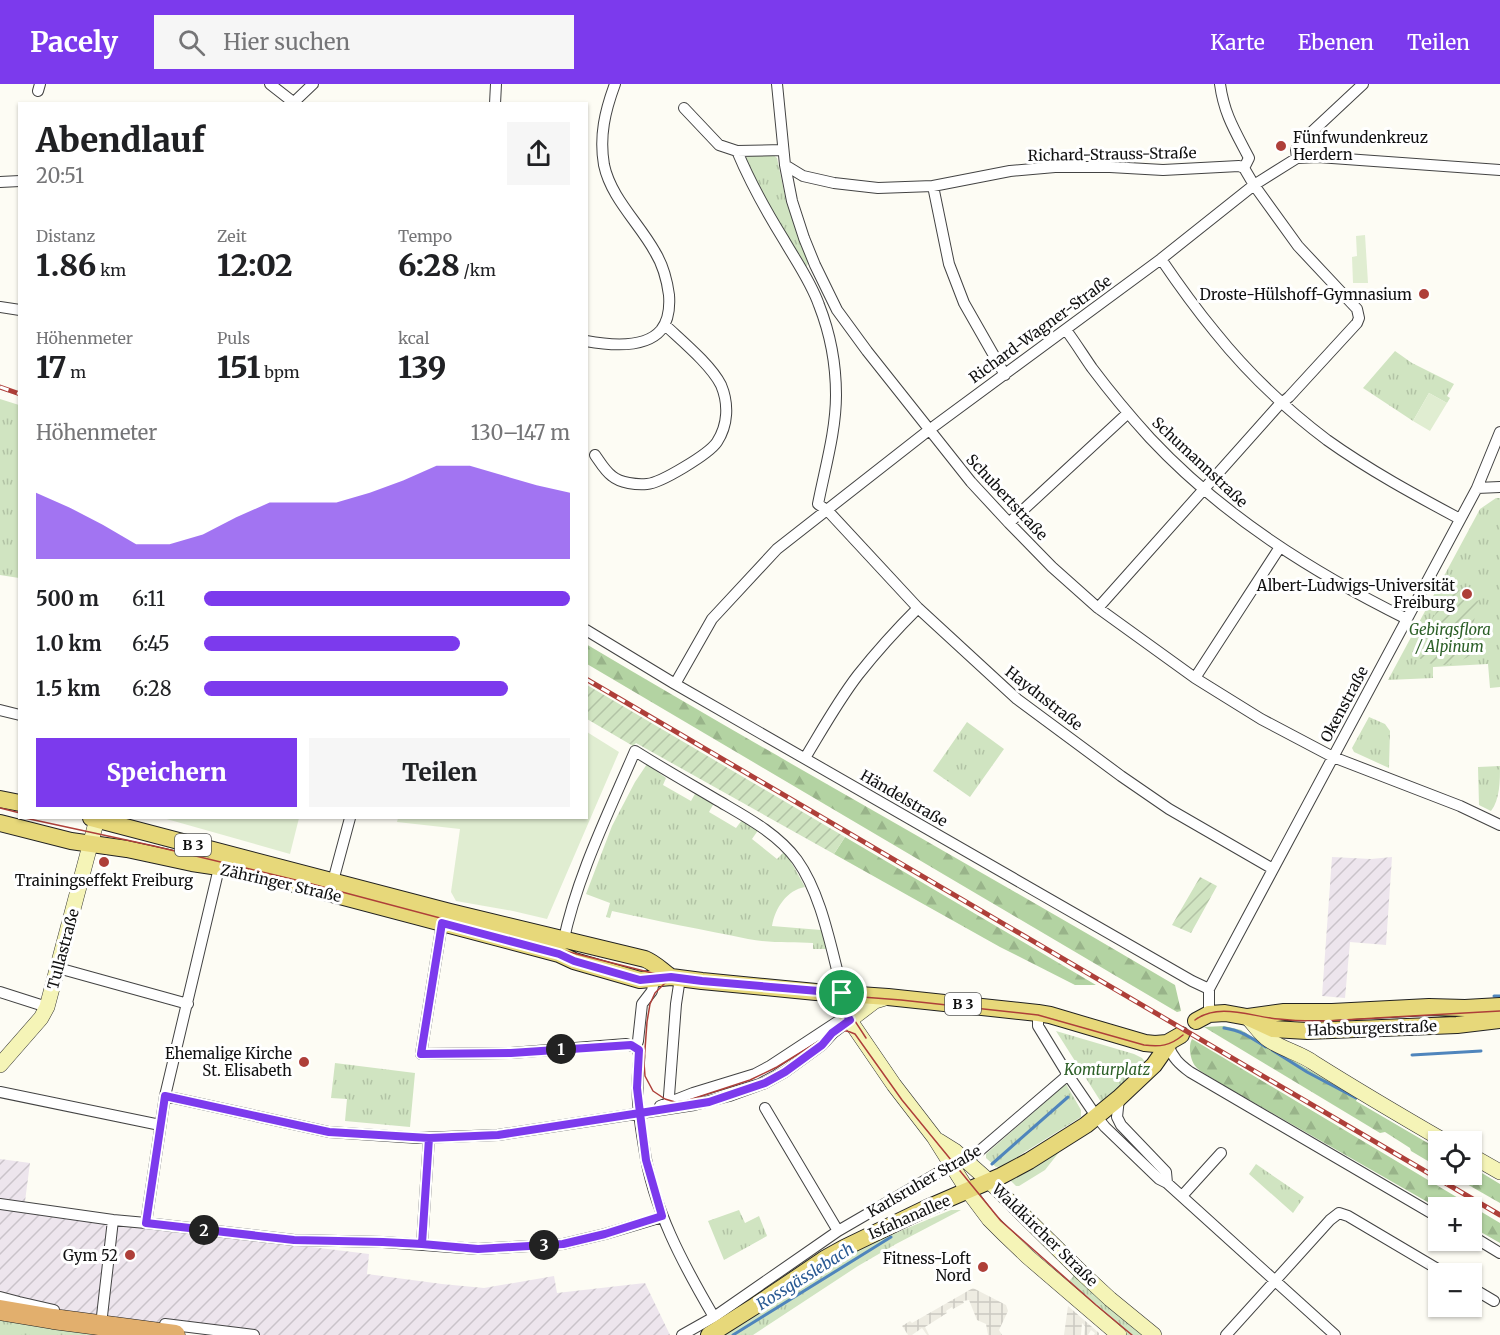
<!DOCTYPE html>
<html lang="de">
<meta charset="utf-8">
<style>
body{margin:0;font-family:Merriweather,serif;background:#f6f6f6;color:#202124;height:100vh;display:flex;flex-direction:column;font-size:22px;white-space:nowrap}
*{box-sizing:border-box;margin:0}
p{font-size:20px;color:#757577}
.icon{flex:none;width:33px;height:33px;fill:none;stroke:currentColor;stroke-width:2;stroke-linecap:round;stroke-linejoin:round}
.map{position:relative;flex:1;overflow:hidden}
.panel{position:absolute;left:18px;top:18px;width:570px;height:717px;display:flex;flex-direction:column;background:#fff;border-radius:0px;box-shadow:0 2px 4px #0004}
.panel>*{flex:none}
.tools{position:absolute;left:1428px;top:1047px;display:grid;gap:12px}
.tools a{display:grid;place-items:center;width:54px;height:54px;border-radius:0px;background:#fff;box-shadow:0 2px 4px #0004;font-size:30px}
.pin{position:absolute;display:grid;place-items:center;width:51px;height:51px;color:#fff;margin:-26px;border:3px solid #fff;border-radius:50%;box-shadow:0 2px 6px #0007}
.km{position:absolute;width:30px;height:30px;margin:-15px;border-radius:50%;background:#222;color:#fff;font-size:16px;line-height:30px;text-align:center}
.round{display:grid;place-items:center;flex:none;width:63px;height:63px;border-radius:0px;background:#f6f6f6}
.summary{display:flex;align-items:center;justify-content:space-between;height:102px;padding:0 18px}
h1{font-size:33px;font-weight:800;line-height:45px}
.stats{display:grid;grid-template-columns:repeat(3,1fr);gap:9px;height:102px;padding:6px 18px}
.stats div{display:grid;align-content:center}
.stats b{font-size:30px;font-weight:800}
.stats small{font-size:16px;font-weight:400}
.stats p{font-size:16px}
.chart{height:168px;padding:12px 18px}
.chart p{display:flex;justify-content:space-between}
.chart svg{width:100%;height:108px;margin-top:6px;fill:#7c3aed;opacity:.7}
.cta{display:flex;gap:12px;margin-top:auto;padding:12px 18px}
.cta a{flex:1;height:69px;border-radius:0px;background:#7c3aed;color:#fff;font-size:24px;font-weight:800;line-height:69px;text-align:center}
.cta a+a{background:#f6f6f6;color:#202124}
ul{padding:0 18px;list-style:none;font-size:20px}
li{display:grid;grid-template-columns:96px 72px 1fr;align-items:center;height:45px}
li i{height:15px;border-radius:8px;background:#7c3aed}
header{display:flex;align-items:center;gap:36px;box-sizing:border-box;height:84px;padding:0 30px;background:#7c3aed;color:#fff}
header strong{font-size:28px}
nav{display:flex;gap:33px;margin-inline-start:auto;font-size:21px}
.search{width:420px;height:54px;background:#f6f6f6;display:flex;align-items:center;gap:15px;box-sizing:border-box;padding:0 21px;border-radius:0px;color:#757577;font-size:22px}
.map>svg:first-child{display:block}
</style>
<header>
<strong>Pacely</strong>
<div class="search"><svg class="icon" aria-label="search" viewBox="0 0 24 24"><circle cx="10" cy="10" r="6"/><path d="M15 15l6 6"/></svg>Hier suchen</div>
<nav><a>Karte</a><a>Ebenen</a><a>Teilen</a></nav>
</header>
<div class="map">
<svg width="1500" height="1251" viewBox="0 0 1500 1251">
<defs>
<pattern id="industrial-furrows" width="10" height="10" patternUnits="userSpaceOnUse" patternTransform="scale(1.5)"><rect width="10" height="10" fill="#ede5ed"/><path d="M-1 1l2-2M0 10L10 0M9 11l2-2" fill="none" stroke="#cac3ca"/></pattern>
<pattern id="grass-tufts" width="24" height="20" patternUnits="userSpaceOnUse" patternTransform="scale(1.5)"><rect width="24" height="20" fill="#d0e4c1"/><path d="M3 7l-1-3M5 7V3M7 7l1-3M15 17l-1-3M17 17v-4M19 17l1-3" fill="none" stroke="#b2c3a5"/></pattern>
<pattern id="forest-firs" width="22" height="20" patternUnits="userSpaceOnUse" patternTransform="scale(1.5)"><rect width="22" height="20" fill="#b3d3a2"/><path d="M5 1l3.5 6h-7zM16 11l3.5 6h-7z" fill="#99b48a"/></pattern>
<pattern id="garden-furrows" width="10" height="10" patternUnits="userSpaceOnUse" patternTransform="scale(1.5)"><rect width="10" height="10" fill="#d0e4c1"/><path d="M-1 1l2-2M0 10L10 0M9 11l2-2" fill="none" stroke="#b2c3a5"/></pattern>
<pattern id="plaza-grid" width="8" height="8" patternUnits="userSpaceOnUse" patternTransform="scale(1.5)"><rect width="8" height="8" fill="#eeece2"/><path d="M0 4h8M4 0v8" fill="none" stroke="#cbc9c1"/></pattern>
</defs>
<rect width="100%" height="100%" fill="#fdfcf4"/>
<path fill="url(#industrial-furrows)" d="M1332 773 1371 775 1392 773 1386 861 1350 858 1345 914 1322 912Z
M0 1075 30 1079 24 1125 146 1143 369 1170 367 1190 442 1200 484 1204 554 1192 557 1209 645 1199 670 1251H208L103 1238 0 1219Z"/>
<path fill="url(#grass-tufts)" d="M757 69 772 70 777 74 786 117 808 179 807 182H803L743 76 748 72Z
M1395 267 1412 279 1454 300 1447 312 1450 314 1447 319 1429 309 1413 337 1363 304Z
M0 315 19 321V494L0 491Z
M1496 414H1500V603L1490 604 1488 580 1433 583V594L1388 596 1480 425Z
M1369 633 1385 640 1390 647 1389 684 1354 668 1352 664Z
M967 638 1004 665 970 713 933 687Z
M647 680 666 694 663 701 691 717 696 708 714 719 709 728 736 744 742 736 759 745 752 755 777 775 785 767 805 803C787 806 775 824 772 842L821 846 828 865H813V859C793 858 768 859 748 855 704 846 657 837 612 827L610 834 606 833 610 819 586 810 612 742 635 698Z
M1500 682C1500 696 1500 716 1491 727L1479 721 1478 683Z
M1056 947 1134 970 1142 974 1146 979 1104 1019 1101 1018Z
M335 979 415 989 410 1043 345 1037 347 1015 331 1014Z
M1066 1000 1081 1026V1033L1020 1071 1006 1082 996 1083 986 1074V1070Z
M1060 1067 1045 1086 1019 1102H1016L1008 1094Z
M1256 1080 1304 1113 1293 1129 1249 1090Z
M739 1126 745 1139 759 1132 767 1152 724 1176 708 1137Z
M951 1126H961L896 1160 858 1182 753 1251H723L830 1182 869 1160Z
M1076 1189 1146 1251H1123L1065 1202Z
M0 1233 126 1251H0Z"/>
<path fill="url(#forest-firs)" d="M586 560C781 676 980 786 1175 901L1181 927 1177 928 587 580Z
M845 753 1096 901H1075L1000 863 834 770Z
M1224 942 1241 946 1357 1014 1356 1017 1438 1065V1083L1411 1067 1410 1064 1385 1048 1380 1049 1204 943Z
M1192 955 1500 1139V1159L1472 1143V1124H1438L1225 1002C1218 997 1200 988 1196 983 1190 976 1188 962 1192 955Z
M1472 1083 1500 1100V1119L1451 1091 1472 1090Z"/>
<path fill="url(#garden-furrows)" d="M1461 506 1478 517 1474 537 1476 561 1475 568C1461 579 1441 586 1424 577 1420 575 1416 571 1412 568L1448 509Z
M587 601 845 753 834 770 636 659 633 662 587 635Z
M1200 793 1217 802 1191 849 1172 841Z"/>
<path fill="#e0edd1" d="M1365 151 1368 199H1353L1352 173 1357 172 1356 152Z
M1429 309 1447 319 1430 347 1413 337Z
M587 648 619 668 547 835 513 827 456 817 451 808 460 745 397 738 398 734H586Z
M163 734H299L290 770Z"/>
<path fill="url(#plaza-grid)" d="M973 1204 1006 1221 1008 1227 999 1246 1002 1251H988L986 1240 977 1236 969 1216 963 1217 964 1219 953 1225 952 1223 946 1227 947 1229 925 1243 929 1251H927L922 1244 912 1251H908L903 1243 902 1242 910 1237 912 1239Z
M1068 1222 1099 1249V1251H1094L1095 1249 1091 1246 1088 1251H1084L1085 1242 1082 1239 1081 1251H1064Z"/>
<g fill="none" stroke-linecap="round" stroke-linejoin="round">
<path stroke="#4f85bc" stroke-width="3" d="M1494 912H1500
M1224 944C1240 946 1252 954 1266 963
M1272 966 1307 988 1356 1014
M1412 971 1481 967
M992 1080 1068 1013
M733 1251 891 1153"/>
<defs>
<path id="street" d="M270 0 293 18
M777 0 785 81 792 117 804 154 815 181 837 226 867 267 971 398 1009 439 1052 483 1098 524 1195 594 1261 635 1333 673 1460 722 1500 741
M1220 0C1224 30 1235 47 1249 74L1244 84
M38 7 40 0
M292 20 313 0
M495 20 496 0
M684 24 719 61 737 67C750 98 766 127 784 156 796 177 811 198 819 221 830 249 836 281 836 311 836 347 825 384 818 420L828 427 918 524 1017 615 1121 692 1169 725 1273 785
M737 67 783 66
M1297 74 1296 66 1301 58 1363 0
M785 81 803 92 834 99 878 104 933 102 1010 87 1055 83H1110L1163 86 1239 82 1244 84 1254 101 1298 162 1357 225 1359 234 1357 239 1289 313 1278 322 1098 524
M0 98 20 97
M933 102 949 180 964 219 1005 291
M1161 175C1178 200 1196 225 1215 248 1247 288 1286 325 1327 356 1369 386 1415 411 1460 435
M0 223 20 226
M1066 246C1075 258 1083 271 1092 284 1110 308 1130 332 1150 354 1223 432 1312 488 1407 535
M586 257C608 261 645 265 661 246 669 236 670 224 669 211 667 196 663 181 655 168 639 139 611 114 604 81 599 52 605 27 615 0
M595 371C600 378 605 387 612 392 620 399 637 401 647 400 661 399 709 370 717 358 728 341 729 320 721 301 711 281 682 257 665 241
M1477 404 1500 403
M1009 439 1128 329
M586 546 675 600 1192 897 1209 905
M1195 594 1280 463
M675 600 712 535 777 465 929 346 1161 175 1254 101 1297 74 1318 73 1500 86
M0 626 20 631
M805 674C822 646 838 617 858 591 877 567 897 545 918 524
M333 797 350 734
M442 839 421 970 511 969 626 960 636 963
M563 859C577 792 608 730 635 667 662 684 690 700 717 716 746 733 777 749 797 776 822 811 831 865 842 905V915
M58 884 188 920
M655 891 652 907 642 920 638 957 636 963C642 970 638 981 638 989 636 1014 640 1039 644 1063 653 1125 683 1180 714 1233
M0 908 47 923
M1038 929V942L1068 991 1096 1032 1105 1043 1159 1095 1167 1099 1335 1251
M1209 930V905L1477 404 1500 348
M1168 961C1173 974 1179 980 1190 988L1438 1133
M0 1008 160 1041
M165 1012 329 1048 418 1054 498 1051 694 1021 729 1012 765 999 785 988 822 961 833 949 850 936
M1119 1014 1117 1033 1121 1041 1166 1088 1167 1099
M660 1022 693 1009 755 990 770 982 837 938
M765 1024 838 1147
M668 1025 676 920 680 894
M1182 1112 1221 1069
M0 1120 113 1136 146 1139 294 1156 383 1158 478 1165 563 1160 605 1150 662 1133
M146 1139 165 1012 219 784
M1472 1152 1500 1169
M422 1160 429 1054
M1472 1204 1494 1217
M0 1213 19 1218 54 1226
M102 1232 113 1136
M165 1240 254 1251
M682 1251 714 1233 838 1147 943 1086 977 1069 1068 991
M1226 1251 1330 1136 1339 1129 1348 1132 1446 1190"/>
<path id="secondary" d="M831 909 894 1001 934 1053 968 1107 989 1135 1004 1150 1028 1173 1119 1251
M1247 933C1255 941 1260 950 1269 956 1284 966 1300 969 1314 979 1357 1006 1401 1032 1446 1058
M850 936 875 917 888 913
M0 981 41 934 47 923 97 735
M939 1057 955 1067 990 1098 1083 1190 1110 1215 1154 1251
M1472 1072 1500 1088"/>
<path id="primary" d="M0 715 20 719
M91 734 450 828 645 875C655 879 662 887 671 893
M0 739 71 757 127 765 192 779 239 786 283 797 559 870 574 877 640 896 671 893 702 897 816 908 888 913 1038 929 1050 931 1145 959 1155 960 1167 959 1181 951
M1248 933 1284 928H1332L1429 923 1465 924 1500 922
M1196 937 1209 930 1225 929 1247 933 1273 945 1307 947 1457 941 1500 936
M709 1251 755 1222 826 1174 844 1164 927 1124 1001 1092 1029 1077 1086 1041 1119 1014 1154 981 1168 961 1167 959"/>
<path id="highway" d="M0 1226 53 1235 175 1251"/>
</defs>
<use href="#street" stroke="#434343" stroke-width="12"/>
<use href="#secondary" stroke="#323232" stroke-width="16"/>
<use href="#primary" stroke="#212121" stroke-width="18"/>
<use href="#highway" stroke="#212121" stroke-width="21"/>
<use href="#street" stroke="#fff" stroke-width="10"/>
<use href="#secondary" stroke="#f5f4b7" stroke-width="15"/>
<use href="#primary" stroke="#e7d87a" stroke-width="16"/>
<use href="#highway" stroke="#e2af6d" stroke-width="20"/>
<path stroke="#ae3f39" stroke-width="1.5" d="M0 724 20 729
M25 734 154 762 308 799 561 866 668 893 758 905 901 916 1038 931 1144 961C1160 963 1170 962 1183 951
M677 894 665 899 655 909 650 920 647 938 644 979 645 992 653 1007 665 1015 675 1018 686 1017 750 996 777 983 834 948C842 945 848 947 855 950L902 1016 1001 1137 1096 1221 1132 1251
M834 907 840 914 866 954
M1195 936C1219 918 1252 933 1279 935 1311 939 1344 936 1376 934 1417 932 1459 929 1500 927"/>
<defs>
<path id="rail" d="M0 303 20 310
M586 595 1500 1131"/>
</defs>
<use href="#rail" stroke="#ae3f39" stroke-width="5"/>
<use href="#rail" stroke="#fff" stroke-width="3" stroke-dasharray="9" stroke-linecap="butt"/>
</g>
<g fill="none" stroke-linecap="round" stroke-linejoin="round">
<defs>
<path id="route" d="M842 909 702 897 671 893 640 896 574 877 559 870 442 839 421 970 511 969 631 961 639 966 637 1004 640 1029 498 1051 429 1054 422 1160 383 1158 294 1156 146 1139 165 1012 329 1048 429 1054 422 1160 478 1165 563 1160 605 1150 662 1132 646 1076 640 1029 709 1018 765 999 785 988 822 961 832 949 850 936 841 921 842 909"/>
</defs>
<use href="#route" stroke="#fff" stroke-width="12"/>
<use href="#route" stroke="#7c3aed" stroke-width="8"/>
</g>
<g fill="#ae3f39" stroke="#fff" stroke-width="2">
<circle cx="1281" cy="62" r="6"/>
<circle cx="1424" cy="210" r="6"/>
<circle cx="1467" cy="510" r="6"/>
<circle cx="104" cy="778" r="6"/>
<circle cx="304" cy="978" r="6"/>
<circle cx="130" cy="1171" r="6"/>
<circle cx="983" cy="1183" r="6"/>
</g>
<g text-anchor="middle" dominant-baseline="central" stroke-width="6" stroke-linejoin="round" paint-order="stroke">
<g fill="#fff" stroke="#585858" stroke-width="1.5">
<rect x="175" y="750" width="36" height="22" rx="4.5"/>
<rect x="945" y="909" width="36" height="22" rx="4.5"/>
</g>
<g font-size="14" font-weight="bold" fill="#101010">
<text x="193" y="761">B 3</text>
<text x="963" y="920">B 3</text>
</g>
<g font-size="15" fill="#101010" stroke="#fff" text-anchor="end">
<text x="1293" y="53" text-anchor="start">Fünfwundenkreuz<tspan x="1293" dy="17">Herdern</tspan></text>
<text x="1412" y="210">Droste-Hülshoff-Gymnasium</text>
<text x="1455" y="501">Albert-Ludwigs-Universität<tspan x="1455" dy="17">Freiburg</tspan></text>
<text x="104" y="796" text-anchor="middle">Trainingseffekt Freiburg</text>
<text x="292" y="969">Ehemalige Kirche<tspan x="292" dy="17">St. Elisabeth</tspan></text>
<text x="118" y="1171">Gym 52</text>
<text x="971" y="1174">Fitness-Loft<tspan x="971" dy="17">Nord</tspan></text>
</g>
<g font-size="15" fill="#101010" stroke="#fff">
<text transform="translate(1112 70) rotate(-1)">Richard-Strauss-Straße</text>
<text transform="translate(1040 245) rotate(-36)">Richard-Wagner-Straße</text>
<text transform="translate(1200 378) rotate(43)">Schumannstraße</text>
<text transform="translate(1007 413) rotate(47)">Schubertstraße</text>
<text transform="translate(1044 614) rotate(38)">Haydnstraße</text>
<text transform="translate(1344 620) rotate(-62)">Okenstraße</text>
<text transform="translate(904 714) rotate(30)">Händelstraße</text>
<text transform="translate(281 799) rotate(13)">Zähringer Straße</text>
<text transform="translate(63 865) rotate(-75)">Tullastraße</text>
<text transform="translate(1372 944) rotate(-2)">Habsburgerstraße</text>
<text transform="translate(924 1097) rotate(-30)">Karlsruher Straße</text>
<text transform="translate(909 1133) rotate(-24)">Isfahanallee</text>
<text transform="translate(1045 1151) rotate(44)">Waldkircher Straße</text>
</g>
<g font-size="15" font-style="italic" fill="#2d6028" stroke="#fff">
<text x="1450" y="545">Gebirgsflora<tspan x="1450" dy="17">/ Alpinum</tspan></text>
<text x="1107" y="985">Komturplatz</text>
</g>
<g font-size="16" font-style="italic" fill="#285992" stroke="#fff">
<text transform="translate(805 1192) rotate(-32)">Rossgässlebach</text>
</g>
</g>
</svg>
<div class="tools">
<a><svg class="icon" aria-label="locate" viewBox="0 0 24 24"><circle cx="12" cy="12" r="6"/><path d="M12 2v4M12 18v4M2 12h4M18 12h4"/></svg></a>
<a>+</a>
<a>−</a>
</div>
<div class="pin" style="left:842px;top:909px;background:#1e9e55"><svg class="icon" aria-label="arrive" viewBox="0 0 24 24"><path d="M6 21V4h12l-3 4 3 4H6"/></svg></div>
<b class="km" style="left:561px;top:965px">1</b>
<b class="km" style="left:204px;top:1146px">2</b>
<b class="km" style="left:544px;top:1161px">3</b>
<section class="panel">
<div class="summary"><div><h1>Abendlauf</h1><p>20:51</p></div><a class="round"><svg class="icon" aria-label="share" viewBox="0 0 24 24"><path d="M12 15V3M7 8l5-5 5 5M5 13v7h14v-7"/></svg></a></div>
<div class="stats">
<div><p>Distanz</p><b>1.86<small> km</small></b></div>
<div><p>Zeit</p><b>12:02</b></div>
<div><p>Tempo</p><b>6:28<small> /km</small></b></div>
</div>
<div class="stats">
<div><p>Höhenmeter</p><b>17<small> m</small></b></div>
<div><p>Puls</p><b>151<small> bpm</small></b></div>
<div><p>kcal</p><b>139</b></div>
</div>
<div class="chart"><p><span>Höhenmeter</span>130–147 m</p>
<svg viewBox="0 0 160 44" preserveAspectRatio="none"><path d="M0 44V17L10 23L20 30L30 38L40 38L50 34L60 27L70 21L80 21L90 21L100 17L110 12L120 6L130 6L140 10L150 14L160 17V44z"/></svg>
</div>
<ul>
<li><b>500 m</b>6:11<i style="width:100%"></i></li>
<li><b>1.0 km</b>6:45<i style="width:70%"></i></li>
<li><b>1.5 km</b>6:28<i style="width:83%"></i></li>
</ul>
<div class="cta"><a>Speichern</a><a>Teilen</a></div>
</section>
</div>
